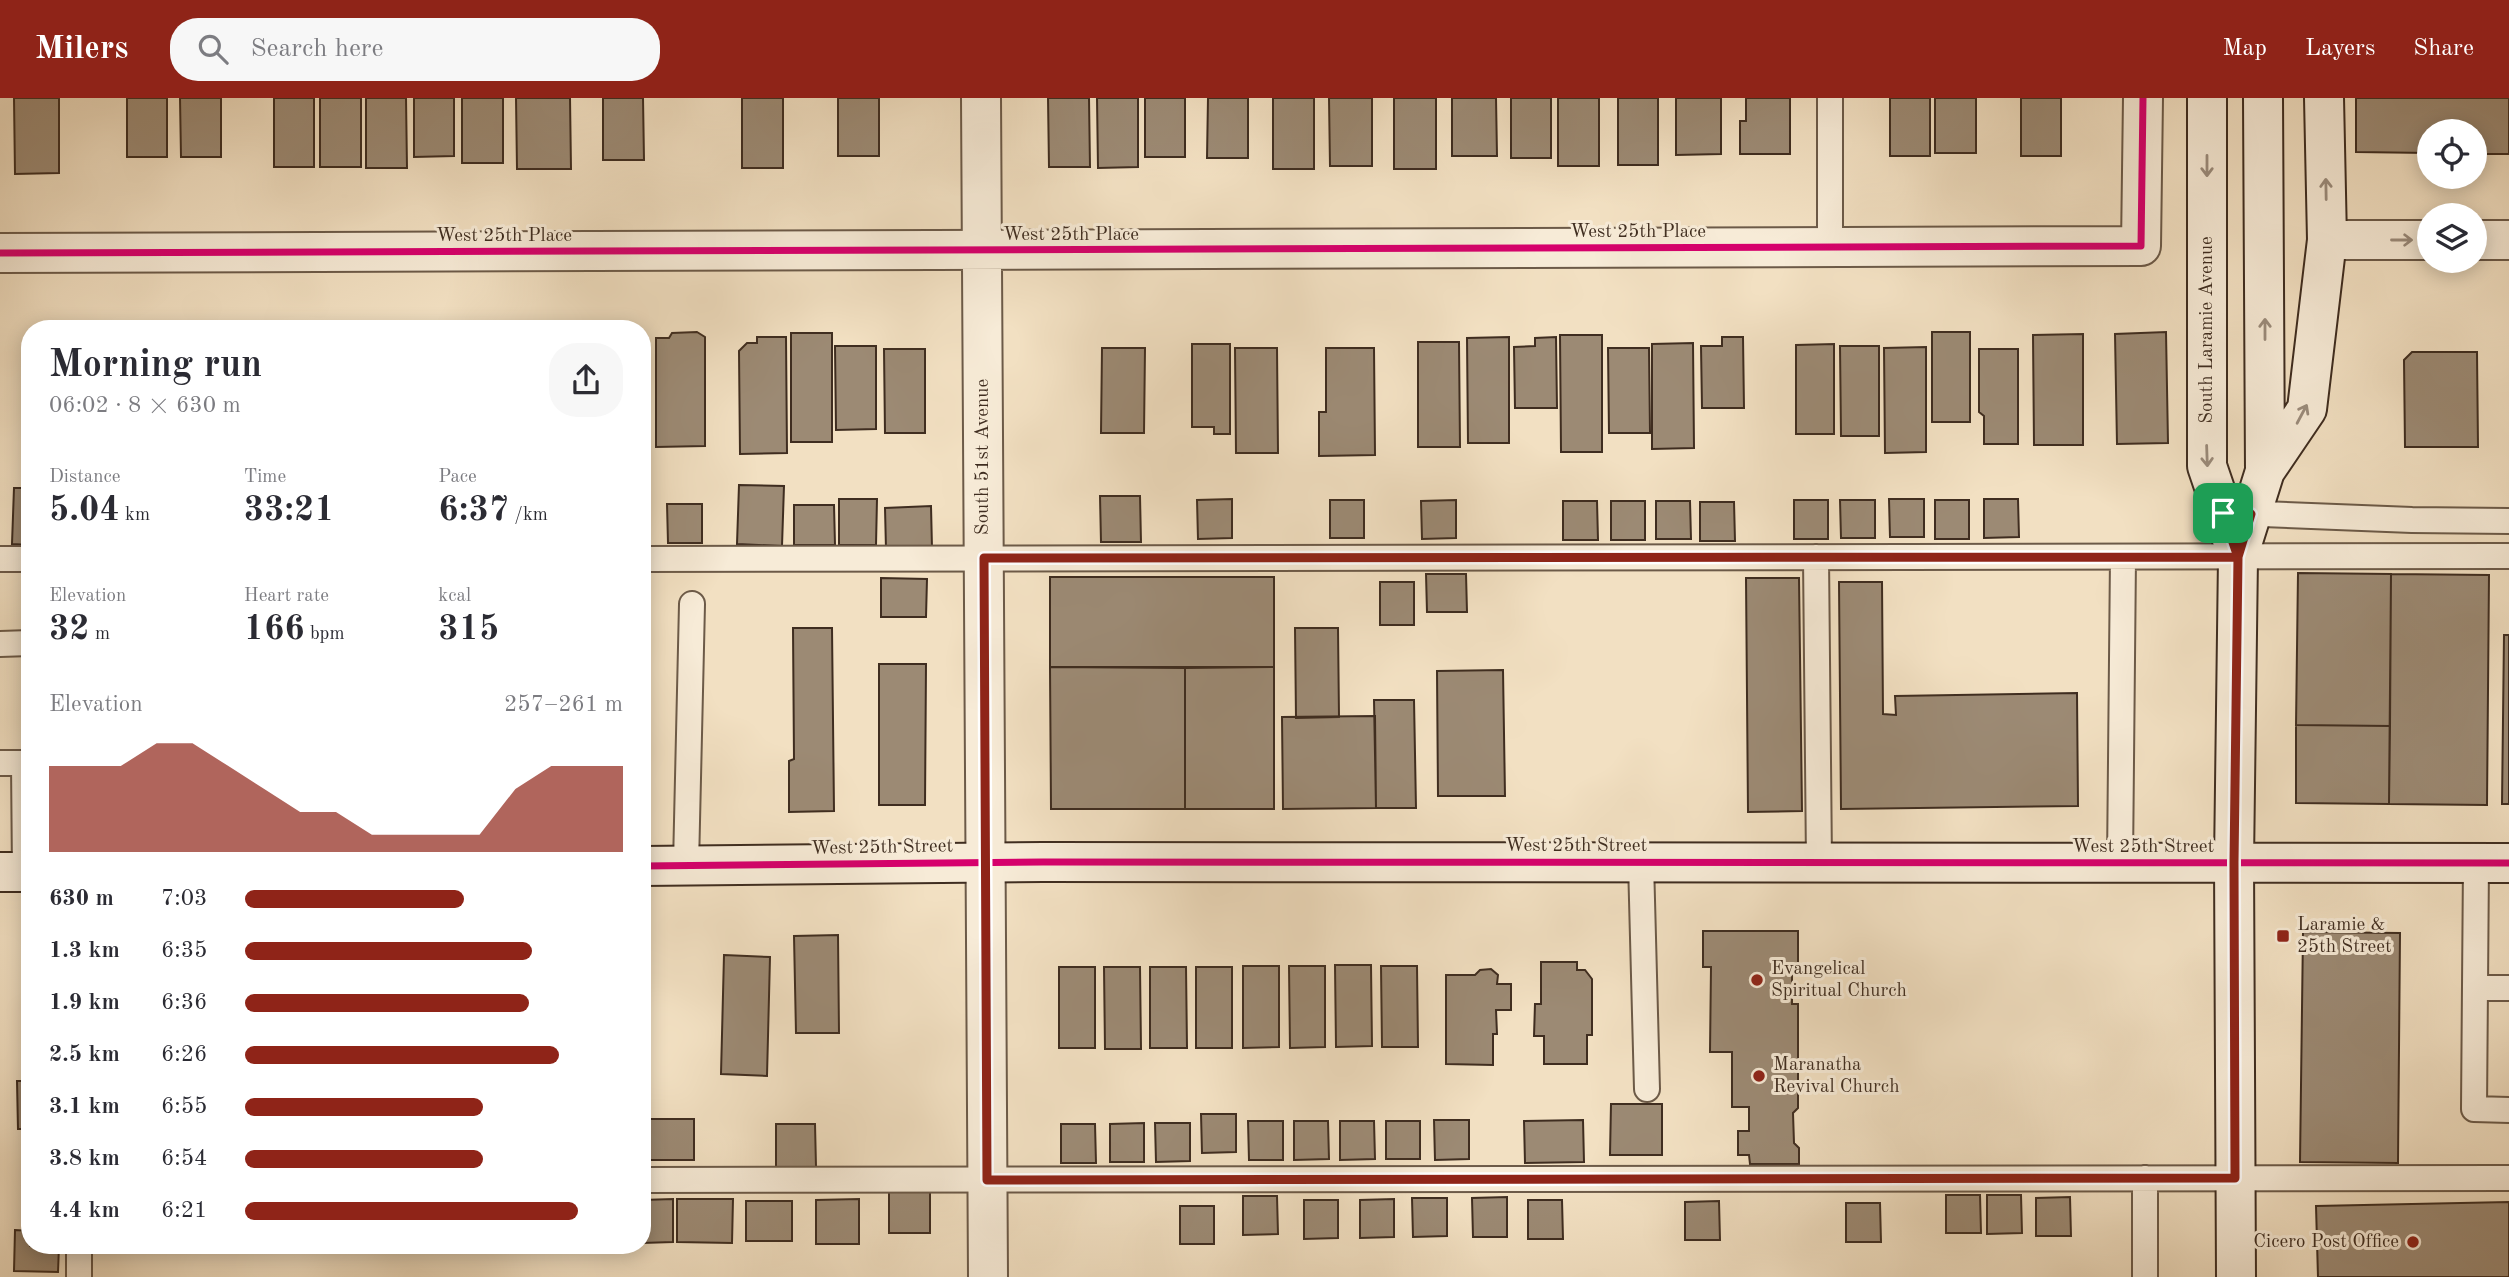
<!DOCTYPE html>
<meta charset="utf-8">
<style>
body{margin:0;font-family:"Old Standard TT",serif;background:#f7f7f7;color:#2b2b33;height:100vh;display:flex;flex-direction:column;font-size:26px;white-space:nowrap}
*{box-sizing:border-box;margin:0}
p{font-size:23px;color:#7c7c81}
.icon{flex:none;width:38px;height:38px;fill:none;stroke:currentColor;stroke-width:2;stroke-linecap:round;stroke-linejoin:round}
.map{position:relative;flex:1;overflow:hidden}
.sheet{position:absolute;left:21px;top:222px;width:630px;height:934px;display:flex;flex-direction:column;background:#fff;border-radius:28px;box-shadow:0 4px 18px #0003}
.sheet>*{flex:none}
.fabs{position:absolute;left:2417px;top:21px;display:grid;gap:14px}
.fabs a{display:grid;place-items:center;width:70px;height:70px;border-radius:50%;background:#fff;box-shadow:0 4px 18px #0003;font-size:35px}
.pin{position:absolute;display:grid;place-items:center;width:60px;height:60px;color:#fff;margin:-30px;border-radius:14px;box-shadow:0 4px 10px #0006}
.round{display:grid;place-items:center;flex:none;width:74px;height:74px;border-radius:28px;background:#f7f7f7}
.head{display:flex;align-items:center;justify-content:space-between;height:119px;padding:0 28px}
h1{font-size:38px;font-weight:600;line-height:52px}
.figures{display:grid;grid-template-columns:repeat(3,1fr);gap:10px;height:119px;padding:7px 28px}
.figures div{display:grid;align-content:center}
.figures b{font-size:35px;font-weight:600}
.figures small{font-size:19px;font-weight:400}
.figures p{font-size:19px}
.chart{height:196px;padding:14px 28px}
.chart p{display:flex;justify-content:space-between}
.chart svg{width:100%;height:126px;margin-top:7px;fill:#8f2418;opacity:.7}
ul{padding:0 28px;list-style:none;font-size:23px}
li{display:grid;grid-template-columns:112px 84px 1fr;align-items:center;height:52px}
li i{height:18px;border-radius:9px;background:#8f2418}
header{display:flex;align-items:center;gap:42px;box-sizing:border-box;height:98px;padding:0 35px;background:#8f2418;color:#fff}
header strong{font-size:33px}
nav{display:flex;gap:38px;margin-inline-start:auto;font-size:24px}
.search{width:490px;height:63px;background:#f7f7f7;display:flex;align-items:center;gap:18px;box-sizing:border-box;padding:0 24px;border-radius:28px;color:#7c7c81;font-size:26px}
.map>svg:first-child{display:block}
</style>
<header>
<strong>Milers</strong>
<div class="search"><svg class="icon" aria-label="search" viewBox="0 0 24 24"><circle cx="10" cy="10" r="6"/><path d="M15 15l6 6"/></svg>Search here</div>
<nav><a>Map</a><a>Layers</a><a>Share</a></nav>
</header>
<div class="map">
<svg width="2509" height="1179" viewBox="0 0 2509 1179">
<rect width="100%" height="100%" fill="#f2e0c2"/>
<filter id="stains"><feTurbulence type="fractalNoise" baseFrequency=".00286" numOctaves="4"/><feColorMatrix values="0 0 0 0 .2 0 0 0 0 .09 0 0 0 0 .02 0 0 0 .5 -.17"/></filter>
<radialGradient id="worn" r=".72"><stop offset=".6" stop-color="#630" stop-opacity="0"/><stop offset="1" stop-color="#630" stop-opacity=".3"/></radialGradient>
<path fill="#9c8a74" stroke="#3f2d20" stroke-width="2" d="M14 0H59V75L15 76Z
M127 0H167V59H127Z
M180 0H221V59H181Z
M274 0H314V69H274Z
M320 0H361V69H320Z
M366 0H406L407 70H366Z
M414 0H454V58L414 59Z
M462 0H503V65H462Z
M516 0H570L571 71H517Z
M603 0H643L644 62H603Z
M742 0H783V70H742Z
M838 0H879V58H838Z
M1048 0H1089L1090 69H1049Z
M1097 0H1138V69L1098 70Z
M1145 0H1185V59H1145Z
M1208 0H1248V60H1207Z
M1273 0H1314V71H1273Z
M1329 0H1372V68H1330Z
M1394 0H1436V71H1394Z
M1452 0H1496L1497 58H1452Z
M1511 0H1551V60H1511Z
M1558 0H1599V68H1558Z
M1618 0H1658V67H1618Z
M1676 0H1721V56L1676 57Z
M1746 0H1790V56H1740V23H1746Z
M1890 0H1930V58H1890Z
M1935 0H1976V55H1935Z
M2021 0H2061V58H2021Z
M2356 0H2509V56H2474V33H2429V55L2356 54Z
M697 234 705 239V348L656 349V240H669L672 235Z
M1932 234H1970V324H1932Z
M2166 234 2168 345 2117 346 2115 236Z
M791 235H832V344H791Z
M2083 236V347H2034L2033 237Z
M1560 237H1602V354H1561Z
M757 239H786L787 355 740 356 739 253 747 245H757Z
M1509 239V345H1468L1467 240Z
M1556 239 1557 310H1515L1514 249 1535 248V240Z
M1722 239H1743L1744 310H1702L1701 248H1722Z
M1418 244H1459L1460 349H1418Z
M1693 245 1694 350 1652 351V246Z
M1192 246H1230V336H1214V329H1192Z
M1834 246V336H1796V247Z
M835 248H876V331L836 332Z
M1840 248H1879V338H1841Z
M1926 249V354L1885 355 1884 250Z
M1102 250H1145L1144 335H1101Z
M1235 250H1277L1278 355H1236Z
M1326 250H1374L1375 357 1319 358V314H1326Z
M1608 250H1649L1650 335H1609Z
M884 251H925V335H885Z
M1979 251H2018V346H1984V318L1979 314Z
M2412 254H2477L2478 349H2405L2404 262Z
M739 387 784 388 782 448 737 446Z
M14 390H30V447L12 446Z
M1100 398H1140L1141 444H1101Z
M839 401H877L876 447H839Z
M1232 401V440L1198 441 1197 402Z
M1889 401H1924V439H1890Z
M1984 401H2018L2019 439 1984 440Z
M1330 402H1364V440H1330Z
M1456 402V440L1422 441 1421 403Z
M1794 402H1828V441H1794Z
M1840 402H1875V440H1841Z
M1935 402H1969V441H1935Z
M1563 403H1597L1598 442H1563Z
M1611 403H1645V442H1611Z
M1656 403H1690L1691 441H1656Z
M1700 404H1734L1735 443H1700Z
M667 406H702V445H668Z
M794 407H834L835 447H794Z
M931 408 932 450 886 451 885 410Z
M2298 475 2391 476 2390 628 2296 627Z
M1426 476H1466L1467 514H1427Z
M2391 476 2489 477 2487 707 2389 706Z
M1050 479H1274V569H1050Z
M881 480 927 481 926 519H881Z
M1746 480H1799L1802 713 1748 714Z
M1380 484H1414V527H1380Z
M1839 484H1882L1883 616 1896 617 1895 598 2077 595 2078 708 1841 711Z
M793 530H832L834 713 789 714V663L794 661Z
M1295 530H1338L1339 619 1296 620Z
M2504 537H2509V706H2502Z
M879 566H926L925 707H879Z
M1050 569 1185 570V711H1051Z
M1274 569V711H1185V570Z
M1503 572 1505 698H1438L1437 573Z
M1374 602H1414L1416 710H1376Z
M1375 618 1376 710 1283 711 1282 619Z
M2296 627 2390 628 2389 706 2296 705Z
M1703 833H1798V866H1792V906H1798V1010L1793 1015 1794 1045 1799 1050V1066H1750L1749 1057H1738V1033H1749V1009H1732V954H1710L1711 869H1703Z
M2303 834 2400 835 2398 1065 2300 1064Z
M838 837 839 935H796L794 838Z
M724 857 770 859 767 978 721 976Z
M1541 864H1577V872H1585L1592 881V937H1587V966H1544V938H1534L1535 906H1541Z
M1335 867H1371L1372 948 1336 949Z
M1243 868H1279V949L1243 950Z
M1289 868H1325V949L1290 950Z
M1381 868H1417L1418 949H1382Z
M1059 869H1095V950H1059Z
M1104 869H1140L1141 951H1105Z
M1150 869H1186L1187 950H1150Z
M1196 869H1232V950H1196Z
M1491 871 1498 877 1497 886H1511V912H1496L1497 936H1493V967L1446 966V877H1475L1480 872Z
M17 983H30V1031H18Z
M1611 1006H1662V1057H1610Z
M1201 1016H1236V1054L1202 1055Z
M642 1021H694V1062H642Z
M1434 1022H1469V1061L1435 1062Z
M1583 1022 1584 1064 1525 1065 1524 1023Z
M1248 1023H1283V1062H1249Z
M1294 1023H1328L1329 1061 1294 1062Z
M1340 1023H1374L1375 1061 1340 1062Z
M1386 1023H1420V1061H1386Z
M1144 1025V1064H1110V1026Z
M1155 1025H1190V1063L1156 1064Z
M776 1026H815L816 1069H776Z
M1061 1026H1095L1096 1065H1061Z
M22 1088H30V1128H23Z
M889 1093H930V1135H889Z
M1946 1097H1980L1981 1135H1946Z
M1987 1097H2021L2022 1135 1987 1136Z
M1243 1098H1277L1278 1136 1243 1137Z
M1507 1099V1139H1473L1472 1100Z
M2070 1099 2071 1138H2036V1100Z
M1412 1100H1447V1138L1413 1139Z
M673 1101V1144L642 1145V1102Z
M677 1101H733L732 1145 677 1144Z
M859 1101V1146H816V1102Z
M1394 1101V1139L1360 1140V1102Z
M1304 1102H1338V1140L1304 1141Z
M1528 1102H1562L1563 1141H1528Z
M746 1103H792V1143H746Z
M1719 1103 1720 1142H1685V1104Z
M2509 1104V1179H2318L2316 1108Z
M1846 1105H1880L1881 1144H1846Z
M1180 1108H1214V1146H1180Z
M15 1132 30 1133V1148H59L58 1174 14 1173Z"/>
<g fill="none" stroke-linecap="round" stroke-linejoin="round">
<defs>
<path id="lane" d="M1830 149V0
M2237 415 2412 422 2509 423
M1816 459 1819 765
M0 461H30
M642 461 2509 458
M0 546 30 545
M0 665H24L25 774
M1641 764 1647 991
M2120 765 2123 459
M2476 765 2474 1011 2509 1012
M686 767 692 506
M2475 890H2509
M642 1082 2509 1080
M79 1148V1179
M2145 1179V1080"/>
<path id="street" d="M981 0 988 1179
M2327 142H2429
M2474 142H2509
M0 155 2141 148 2143 0"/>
<path id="secondary" d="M2207 0V368L2238 459
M2265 373 2307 311 2327 142 2324 0
M642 768 1043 764 2509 765
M0 774H30
M2236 1179 2234 764 2238 459 2265 373 2263 0"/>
</defs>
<use href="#lane" stroke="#6c5a48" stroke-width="28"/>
<use href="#street" stroke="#6c5a48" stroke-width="42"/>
<use href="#secondary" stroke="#3f2d20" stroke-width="42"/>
<use href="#lane" stroke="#f7ebd7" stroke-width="24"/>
<use href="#street" stroke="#f7ebd7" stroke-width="38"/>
<use href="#secondary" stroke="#f7ebd7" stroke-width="38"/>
<defs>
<path id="cycleway" d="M0 155 2141 148 2143 0
M642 768 1043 764 2509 765"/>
</defs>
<use href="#cycleway" stroke="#f7ebd7" stroke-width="11"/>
<use href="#cycleway" stroke="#d6006c" stroke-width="7"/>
</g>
<defs><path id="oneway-shaft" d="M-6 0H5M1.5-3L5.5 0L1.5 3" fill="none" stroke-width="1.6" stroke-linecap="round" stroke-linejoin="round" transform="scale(1.75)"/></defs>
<g stroke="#9b8c7c">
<use href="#oneway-shaft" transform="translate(2207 68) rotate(90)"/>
<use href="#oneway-shaft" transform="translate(2326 91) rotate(-91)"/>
<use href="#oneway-shaft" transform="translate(2402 142)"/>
<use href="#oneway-shaft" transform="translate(2265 231) rotate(-90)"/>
<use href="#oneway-shaft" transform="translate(2302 316) rotate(-62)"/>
<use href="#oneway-shaft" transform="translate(2207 358) rotate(88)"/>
</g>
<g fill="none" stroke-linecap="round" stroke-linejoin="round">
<defs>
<path id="route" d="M2223 415 2238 459 984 460 987 1082 2235 1080 2234 764 2238 459 2251 416 2223 415"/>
</defs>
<use href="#route" stroke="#fff" stroke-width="14"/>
<use href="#route" stroke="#8f2418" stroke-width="9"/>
</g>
<g fill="#8f2418" stroke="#f7ebd7" stroke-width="2.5">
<rect x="2276" y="831" width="14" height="14" rx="3.5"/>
<circle cx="1757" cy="882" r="7"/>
<circle cx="1759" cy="978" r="7"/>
<circle cx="2413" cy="1144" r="7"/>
</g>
<g text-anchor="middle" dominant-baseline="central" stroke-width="6" stroke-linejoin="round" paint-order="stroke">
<g font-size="19" fill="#3f2d20" stroke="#f7ebd7">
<text x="1638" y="134">West 25th Place</text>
<text x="1071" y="137">West 25th Place</text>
<text x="504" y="138">West 25th Place</text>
<text transform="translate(2207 232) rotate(-90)">South Laramie Avenue</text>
<text transform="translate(983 359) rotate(-90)">South 51st Avenue</text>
<text x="1576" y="748">West 25th Street</text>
<text x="2143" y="749">West 25th Street</text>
<text transform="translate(882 750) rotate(-1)">West 25th Street</text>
</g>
<g font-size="19" fill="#3f2d20" stroke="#f7ebd7" text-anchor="start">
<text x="2297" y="827">Laramie &amp;<tspan x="2297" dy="22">25th Street</tspan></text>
<text x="1771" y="871">Evangelical<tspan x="1771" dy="22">Spiritual Church</tspan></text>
<text x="1773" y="967">Maranatha<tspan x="1773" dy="22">Revival Church</tspan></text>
<text x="2399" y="1144" text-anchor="end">Cicero Post Office</text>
</g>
</g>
<rect width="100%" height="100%" filter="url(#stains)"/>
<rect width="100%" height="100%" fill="url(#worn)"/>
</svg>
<div class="fabs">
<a><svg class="icon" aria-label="locate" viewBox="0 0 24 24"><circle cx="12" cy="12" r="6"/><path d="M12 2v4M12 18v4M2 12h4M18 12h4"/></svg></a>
<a><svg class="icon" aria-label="layers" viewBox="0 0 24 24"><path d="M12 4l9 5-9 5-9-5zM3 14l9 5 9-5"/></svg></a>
</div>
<div class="pin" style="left:2223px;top:415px;background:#1e9e55"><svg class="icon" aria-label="arrive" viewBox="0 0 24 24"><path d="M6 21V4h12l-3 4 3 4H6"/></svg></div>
<section class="sheet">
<div class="head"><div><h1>Morning run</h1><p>06:02 · 8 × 630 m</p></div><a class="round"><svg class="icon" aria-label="share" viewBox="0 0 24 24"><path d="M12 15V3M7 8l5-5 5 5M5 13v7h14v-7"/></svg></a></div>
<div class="figures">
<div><p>Distance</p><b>5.04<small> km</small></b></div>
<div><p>Time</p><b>33:21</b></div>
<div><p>Pace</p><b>6:37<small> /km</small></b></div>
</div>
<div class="figures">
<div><p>Elevation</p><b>32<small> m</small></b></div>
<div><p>Heart rate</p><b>166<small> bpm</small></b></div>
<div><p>kcal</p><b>315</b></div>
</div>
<div class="chart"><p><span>Elevation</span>257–261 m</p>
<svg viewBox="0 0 160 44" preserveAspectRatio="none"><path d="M0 44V14L10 14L20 14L30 6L40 6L50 14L60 22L70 30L80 30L90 38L100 38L110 38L120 38L130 22L140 14L150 14L160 14V44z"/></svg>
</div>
<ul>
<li><b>630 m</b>7:03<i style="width:58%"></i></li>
<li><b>1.3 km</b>6:35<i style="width:76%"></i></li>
<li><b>1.9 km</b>6:36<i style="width:75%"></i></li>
<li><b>2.5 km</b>6:26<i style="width:83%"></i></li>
<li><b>3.1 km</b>6:55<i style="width:63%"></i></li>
<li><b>3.8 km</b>6:54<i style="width:63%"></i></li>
<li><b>4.4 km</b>6:21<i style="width:88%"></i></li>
</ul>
</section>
</div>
